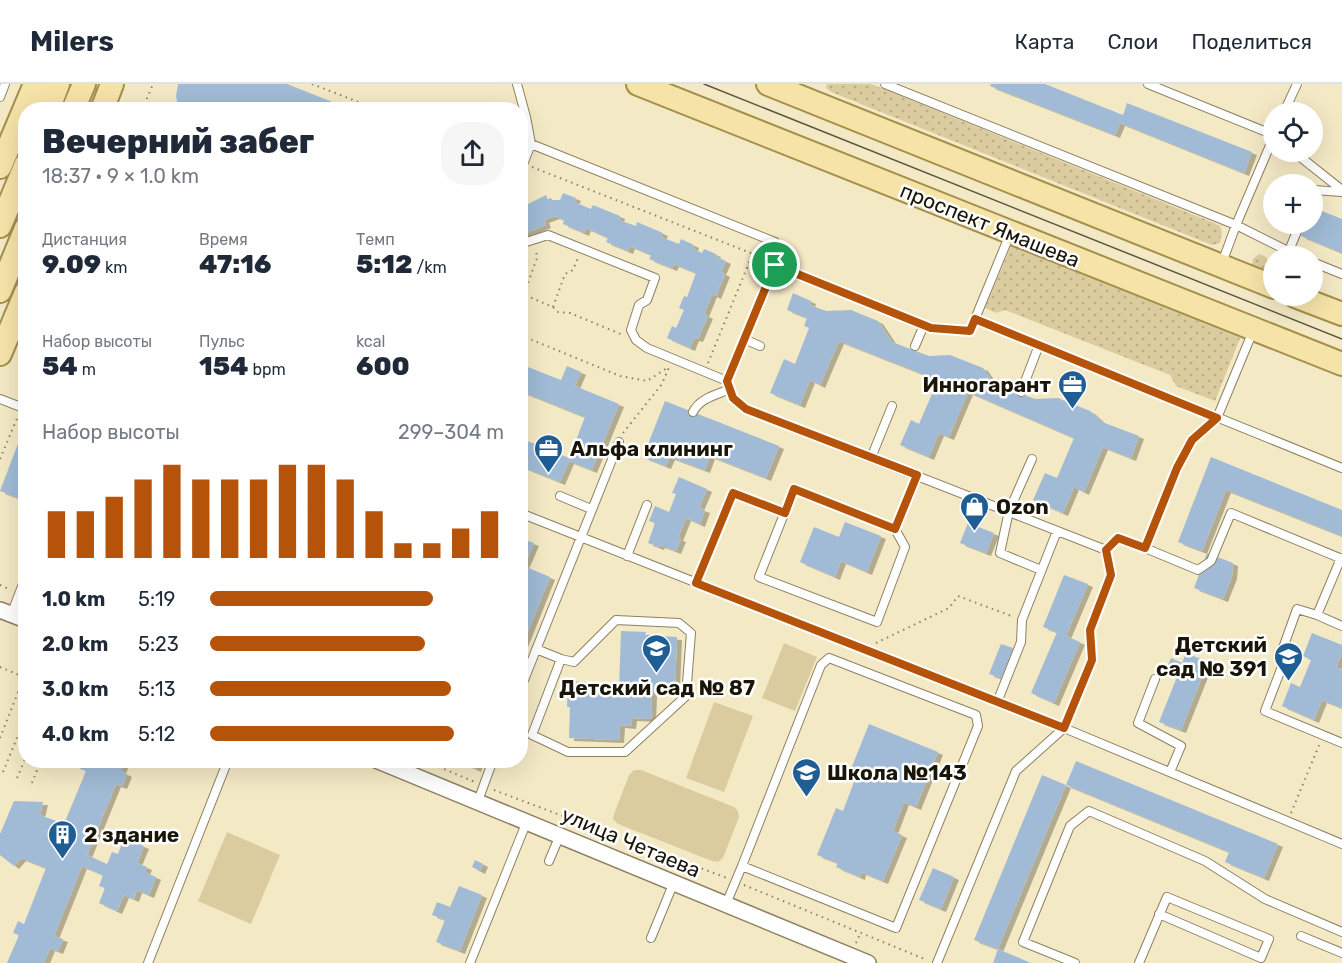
<!DOCTYPE html>
<html lang="ru">
<meta charset="utf-8">
<style>
body{margin:0;font-family:Rubik,sans-serif;background:#f6f6f7;color:#1f2937;height:100vh;display:flex;flex-direction:column;font-size:22px;white-space:nowrap}
*{box-sizing:border-box;margin:0}
p{font-size:20px;color:#747a83}
.icon{flex:none;width:33px;height:33px;fill:none;stroke:currentColor;stroke-width:2;stroke-linecap:round;stroke-linejoin:round}
.map{position:relative;flex:1;overflow:hidden}
.drawer{position:absolute;left:18px;top:18px;width:510px;height:666px;display:flex;flex-direction:column;background:#fff;border-radius:24px;box-shadow:0 6px 24px #0002}
.drawer>*{flex:none}
.tools{position:absolute;left:1263px;top:18px;display:grid;gap:12px}
.tools a{display:grid;place-items:center;width:60px;height:60px;border-radius:50%;background:#fff;box-shadow:0 6px 24px #0002;font-size:30px}
.pin{position:absolute;display:grid;place-items:center;width:51px;height:51px;color:#fff;margin:-26px;border:3px solid #fff;border-radius:50%;box-shadow:0 2px 6px #0007}
.round{display:grid;place-items:center;flex:none;width:63px;height:63px;border-radius:24px;background:#f6f6f7}
.head{display:flex;align-items:center;justify-content:space-between;height:102px;padding:0 24px}
h1{font-size:33px;font-weight:800;line-height:45px}
.metrics{display:grid;grid-template-columns:repeat(3,1fr);gap:9px;height:102px;padding:6px 24px}
.metrics div{display:grid;align-content:center}
.metrics b{font-size:26px;font-weight:800}
.metrics small{font-size:16px;font-weight:400}
.metrics p{font-size:16px}
.chart{height:168px;padding:12px 24px}
.chart p{display:flex;justify-content:space-between}
.chart svg{width:100%;height:108px;margin-top:6px;stroke:#b45309;stroke-width:6}
ul{padding:0 24px;list-style:none;font-size:20px}
li{display:grid;grid-template-columns:96px 72px 1fr;align-items:center;height:45px}
li i{height:15px;border-radius:8px;background:#b45309}
header{display:flex;align-items:center;gap:36px;box-sizing:border-box;height:84px;padding:0 30px;background:#fff;border-bottom:2px solid #e0e1e3}
header strong{font-size:28px}
nav{display:flex;gap:33px;margin-inline-start:auto;font-size:21px}
.map>svg:first-child{display:block}
</style>
<header>
<strong>Milers</strong>
<nav><a>Карта</a><a>Слои</a><a>Поделиться</a></nav>
</header>
<div class="map">
<svg width="1342" height="879" viewBox="0 0 1342 879">
<defs>
<pattern id="green-dots" width="8" height="8" patternUnits="userSpaceOnUse" patternTransform="scale(1.5)"><rect width="8" height="8" fill="#dacc9f"/><path d="M2 2h.1M6 6h.1" fill="none" stroke="#baae87" stroke-width="1.8" stroke-linecap="round"/></pattern>
<filter id="shadow"><feDropShadow dx="5" dy="3" stdDeviation="0" flood-color="#0004"/></filter>
</defs>
<rect width="100%" height="100%" fill="#f4e9c5"/>
<path fill="url(#green-dots)" d="M827 0H871L1214 139 1220 142 1222 148 1220 159 1212 161 831 8 826 4Z
M1011 162 1240 254 1215 317 1176 302 1170 291 1005 226 996 229 985 224Z
M1259 170 1266 173 1271 185 1273 186V191L1252 181 1253 175Z"/>
<path fill="#dacc9f" d="M784 559 817 573 795 627 762 614Z
M714 618 753 632 724 708 686 694Z
M634 686H641L734 723 738 727 739 733 723 774 718 778 712 777 618 740 613 735 614 730 629 691Z
M227 748 280 771 251 840 198 817Z"/>
<path fill="#a1bbd6" filter="url(#shadow)" d="M178 0H287L350 25 170 26 178 23 176 12Z
M991 0H1045L1123 31 1127 19 1252 68 1244 89 1120 39 1115 51 990 2Z
M563 109 576 114 574 118 591 125 593 121 620 132 619 136 636 142 637 138 663 149 661 153 679 160 681 155 694 161 693 165 702 169 704 165 716 170 715 172 726 177 721 188 725 190 716 212 712 210 704 230 708 232 698 255 694 254 690 264 667 254 672 242 676 244 684 226 679 224 684 212 687 213 696 189 674 180 672 184 649 175 651 171 630 162 628 167 606 158 608 154 586 144 584 149 563 140 564 136 555 132 544 136 546 141 524 150 520 146V124L546 111 548 116H560Z
M1312 123 1342 135V169L1301 152 1306 140H1312Z
M793 209 811 217 810 221 826 227 851 226 878 237 892 258 929 272 950 271 983 284 994 300 1035 315 1058 314 1090 327 1102 338 1139 352 1131 374 1103 363 1084 408 1074 403 1063 429 1033 416 1045 389 1057 394 1074 354 968 308 949 353 939 349 929 373 900 361 911 336 919 340 938 296 839 257 820 301 810 296 800 321 770 309 784 275 795 280 809 244 804 242 807 234 787 226Z
M567 282 581 288 575 302 619 320 592 386 569 377 560 398 520 382V366L525 356 569 374 585 333 520 307V300L528 283 561 296Z
M665 317 779 362 766 394 710 372 705 386 670 373 666 382 643 373Z
M25 341H26V417L0 407Z
M1211 373 1342 426V452L1226 406 1202 467 1178 458Z
M679 393 707 405 699 424 705 426 700 440 686 434 678 454 681 455 676 467 660 461 659 463 648 459 655 439 649 437 655 422 669 428 676 410 672 409Z
M845 438 881 452 867 488 841 477 835 493 800 478 814 443 839 453Z
M968 439 994 449 986 469 960 459Z
M520 454 534 459 524 482 520 481Z
M1207 469 1233 479 1232 492 1223 515 1194 504Z
M524 482 550 493 521 565 520 492Z
M1064 491 1088 500 1066 552 1080 558 1054 619 1031 609 1057 548 1043 543Z
M621 547 646 548 645 551 677 553 675 603 656 602V609H652L651 635 632 634 631 642 620 641 619 656 569 654 570 623H567L568 597 588 598V604L619 605Z
M1312 549 1342 561V569L1336 583 1342 586V624L1322 616 1314 636 1282 622 1291 599 1300 603 1311 576 1303 572Z
M1001 560 1013 564 1001 594 989 590Z
M1186 569 1208 578 1181 646 1159 638 1177 593 1165 588 1171 574 1182 579Z
M869 640 938 668 916 723 904 718 893 747 902 751 883 797 861 788 860 793 836 783 838 779 817 771 836 724 843 727 854 698 847 695Z
M83 676H125L121 687 127 690 122 702 116 700 87 771 107 780 112 768 118 770 124 754 144 762 137 779 147 783 145 788 156 793 149 811 137 806 134 815 124 811 117 827 99 819 105 804 99 802 103 791 82 782 54 852 63 855 58 867 50 864 44 879H7L19 851 13 849 18 837 24 840 46 784 21 774 14 782 0 771V750L14 717 43 718 40 731 64 740 86 687 80 685Z
M456 676H479L476 685Z
M1076 677 1278 760 1264 794 1225 778 1229 768 1066 701Z
M1042 691 1066 701 998 865 1031 879H993L998 865 974 856Z
M475 776 483 780 480 787 472 783Z
M933 784 954 793 941 825 919 816Z
M459 802 482 811 460 867 436 858 445 836 432 831 437 818 450 823Z"/>
<g fill="none" stroke-linecap="round" stroke-linejoin="round">
<defs>
<path id="service" d="M517 0 526 33 531 60 520 88
M885 0 1236 141 1298 172
M1148 0 1274 51
M0 13 5 0
M1284 28 1297 0
M531 60 775 158 780 171 727 297 733 314 746 325 1106 466 1118 454 1145 464 1177 384 1192 356 1217 334 1253 247
M1294 68 1342 106
M1312 108 1314 106 1342 108
M1010 150 975 235 1342 384
M520 160 548 151 655 194 647 216 639 221 631 246 636 256 647 264 727 297
M1288 169 1300 140
M1312 178 1342 190
M1222 179 1236 141 1274 52
M775 181 931 244 970 247 975 235
M744 255 760 262
M915 262 924 241
M1021 308 1039 261
M0 315 26 325
M693 328C700 314 716 311 730 305
M871 374 892 322
M1032 375 1009 427 1000 469 1041 486
M560 412 591 425
M520 429 1064 644 1092 576 1090 546 1111 491 1106 466
M895 445 905 463 877 538 759 493 794 405 895 445 917 391
M1145 464 1198 486 1211 477 1231 429 1342 475
M627 472 647 421
M1341 474 1317 531 1297 525 1283 564 1286 572 1265 627 1342 659
M696 499 733 409 785 429
M11 531 26 492
M1317 531 1342 542
M536 565 561 575 532 651 568 668H625L686 612 691 549 679 539 616 536 574 578 561 575
M1155 595 1138 639 1181 662 1170 688
M520 606 619 358
M998 616 1021 558 1022 536 1057 447
M478 717 493 676
M549 777 560 751
M726 820 742 782 896 844 978 642 976 631 829 574 821 581 742 782
M1301 852 1342 869
M651 854 674 798
M148 879 228 676
M470 879 527 737
M937 879 1016 687 1064 644 1342 760
M1075 879 1023 858 1070 742 1089 727 1205 777 1265 815 1342 848
M1139 879 1167 813 1269 855 1261 874 1159 830"/>
<path id="minor" d="M0 526 26 536
M376 676 868 879"/>
<path id="primary" d="M638 0 1342 280
M768 0 1274 203
M48 26 58 0
M73 26 84 0
M102 26 112 0
M0 83 35 0
M0 142 26 80
M0 207 26 144
M1295 212 1342 230
M0 270 26 208"/>
</defs>
<use href="#service" stroke="#8c8161" stroke-width="10"/>
<use href="#minor" stroke="#8c8161" stroke-width="18"/>
<use href="#primary" stroke="#a48f4a" stroke-width="26"/>
<path stroke="#898169" stroke-width="2" stroke-dasharray="1.5 4.5" stroke-linecap="butt" d="M312 0 379 26
M142 26 153 0
M532 83 766 175
M520 209 553 223 558 228 570 229 623 251
M524 210 537 174 536 166
M553 223 565 190 573 186 578 174
M520 251 620 292 647 297 667 284
M708 279 753 169
M623 349 662 300 669 283
M0 375 18 332
M0 501 9 505
M876 559 949 524 958 512 1014 533
M0 583 26 594
M0 654 24 593
M422 676 475 698
M3 688 26 632
M17 694 26 673
M32 699 41 676
M494 706 727 794
M1291 729 1320 659
M744 801 927 876
M856 859 861 848"/>
<use href="#service" stroke="#fff" stroke-width="8"/>
<use href="#minor" stroke="#fff" stroke-width="15"/>
<use href="#primary" stroke="#f5e3a8" stroke-width="22"/>
<path stroke="#5b5541" stroke-width="1.5" d="M704 0 1342 255"/>
</g>
<g fill="none" stroke-linecap="round" stroke-linejoin="round">
<defs>
<path id="route" d="M775 181 931 244 970 247 975 235 1217 334 1192 356 1177 384 1145 464 1118 454 1106 466 1111 491 1090 546 1092 576 1064 644 696 499 733 409 785 429 794 405 895 445 917 391 746 325 733 314 727 297Z"/>
</defs>
<use href="#route" stroke="#fff" stroke-width="12"/>
<use href="#route" stroke="#b45309" stroke-width="8"/>
</g>
<defs>
<symbol id="office-pin" viewBox="-11 -11 22 30"><path d="M0 17L-7.5 6A9.5 9.5 0 1 1 7.5 6Z" fill="#1f5e94" stroke="#fff"/><path d="M-6-3h4V-5.5h4V-3h4V5H-6ZM-1-4.5V-3h2v-1.5ZM-6 0V1H6V0Z" fill="#fff"/></symbol>
<symbol id="shop-pin" viewBox="-11 -11 22 30"><path d="M0 17L-7.5 6A9.5 9.5 0 1 1 7.5 6Z" fill="#1f5e94" stroke="#fff"/><path d="M-5-2.5h2.3a2.7 3.5 0 0 1 5.4 0H5L5.5 6h-11ZM-1.5-2.5h3a1.5 2.3 0 0 0-3 0Z" fill="#fff"/></symbol>
<symbol id="school-pin" viewBox="-11 -11 22 30"><path d="M0 17L-7.5 6A9.5 9.5 0 1 1 7.5 6Z" fill="#1f5e94" stroke="#fff"/><path d="M0-5L7-2L0 1L-7-2ZM-4 1L0 2.5L4 1V4Q0 6-4 4Z" fill="#fff"/></symbol>
<symbol id="building-pin" viewBox="-11 -11 22 30"><path d="M0 17L-7.5 6A9.5 9.5 0 1 1 7.5 6Z" fill="#1f5e94" stroke="#fff"/><path d="M-4-6H4V6H1V3H-1V6H-4ZM-2.5-4.3h1.7v1.8h-1.7ZM.8-4.3h1.7v1.8H.8ZM-2.5-1h1.7V.8h-1.7ZM.8-1h1.7V.8H.8Z" fill="#fff"/></symbol>
</defs>
<g fill-rule="evenodd">
<use href="#office-pin" x="1056" y="284" width="33" height="45"/>
<use href="#office-pin" x="532" y="348" width="33" height="45"/>
<use href="#shop-pin" x="958" y="406" width="33" height="45"/>
<use href="#school-pin" x="640" y="548" width="33" height="45"/>
<use href="#school-pin" x="1272" y="556" width="33" height="45"/>
<use href="#school-pin" x="790" y="672" width="33" height="45"/>
<use href="#building-pin" x="46" y="734" width="33" height="45"/>
</g>
<g text-anchor="middle" dominant-baseline="central" stroke-width="5" stroke-linejoin="round" paint-order="stroke">
<g font-size="21" fill="#191508" stroke="#fff">
<text transform="translate(990 141) rotate(22)">проспект Ямашева</text>
<text transform="translate(631 758) rotate(23)">улица Четаева</text>
</g>
<g font-size="21" font-weight="bold" fill="#191508" stroke="#fff" text-anchor="start">
<text x="1051" y="300" text-anchor="end">Инногарант</text>
<text x="570" y="364">Альфа клининг</text>
<text x="996" y="422">Ozon</text>
<text x="1267" y="560" text-anchor="end">Детский<tspan x="1267" dy="24">сад № 391</tspan></text>
<text x="657" y="603" text-anchor="middle">Детский сад № 87</text>
<text x="827" y="688">Школа №143</text>
<text x="84" y="750">2 здание</text>
</g>
</g>
</svg>
<div class="tools">
<a><svg class="icon" aria-label="locate" viewBox="0 0 24 24"><circle cx="12" cy="12" r="6"/><path d="M12 2v4M12 18v4M2 12h4M18 12h4"/></svg></a>
<a>+</a>
<a>−</a>
</div>
<div class="pin" style="left:775px;top:181px;background:#1e9e55"><svg class="icon" aria-label="arrive" viewBox="0 0 24 24"><path d="M6 21V4h12l-3 4 3 4H6"/></svg></div>
<section class="drawer">
<div class="head"><div><h1>Вечерний забег</h1><p>18:37 · 9 × 1.0 km</p></div><a class="round"><svg class="icon" aria-label="share" viewBox="0 0 24 24"><path d="M12 15V3M7 8l5-5 5 5M5 13v7h14v-7"/></svg></a></div>
<div class="metrics">
<div><p>Дистанция</p><b>9.09<small> km</small></b></div>
<div><p>Время</p><b>47:16</b></div>
<div><p>Темп</p><b>5:12<small> /km</small></b></div>
</div>
<div class="metrics">
<div><p>Набор высоты</p><b>54<small> m</small></b></div>
<div><p>Пульс</p><b>154<small> bpm</small></b></div>
<div><p>kcal</p><b>600</b></div>
</div>
<div class="chart"><p><span>Набор высоты</span>299–304 m</p>
<svg viewBox="0 0 160 44" preserveAspectRatio="none"><path d="M5 44V25M15 44V25M25 44V19M35 44V12M45 44V6M55 44V12M65 44V12M75 44V12M85 44V6M95 44V6M105 44V12M115 44V25M125 44V38M135 44V38M145 44V32M155 44V25"/></svg>
</div>
<ul>
<li><b>1.0 km</b>5:19<i style="width:76%"></i></li>
<li><b>2.0 km</b>5:23<i style="width:73%"></i></li>
<li><b>3.0 km</b>5:13<i style="width:82%"></i></li>
<li><b>4.0 km</b>5:12<i style="width:83%"></i></li>
</ul>
</section>
</div>
